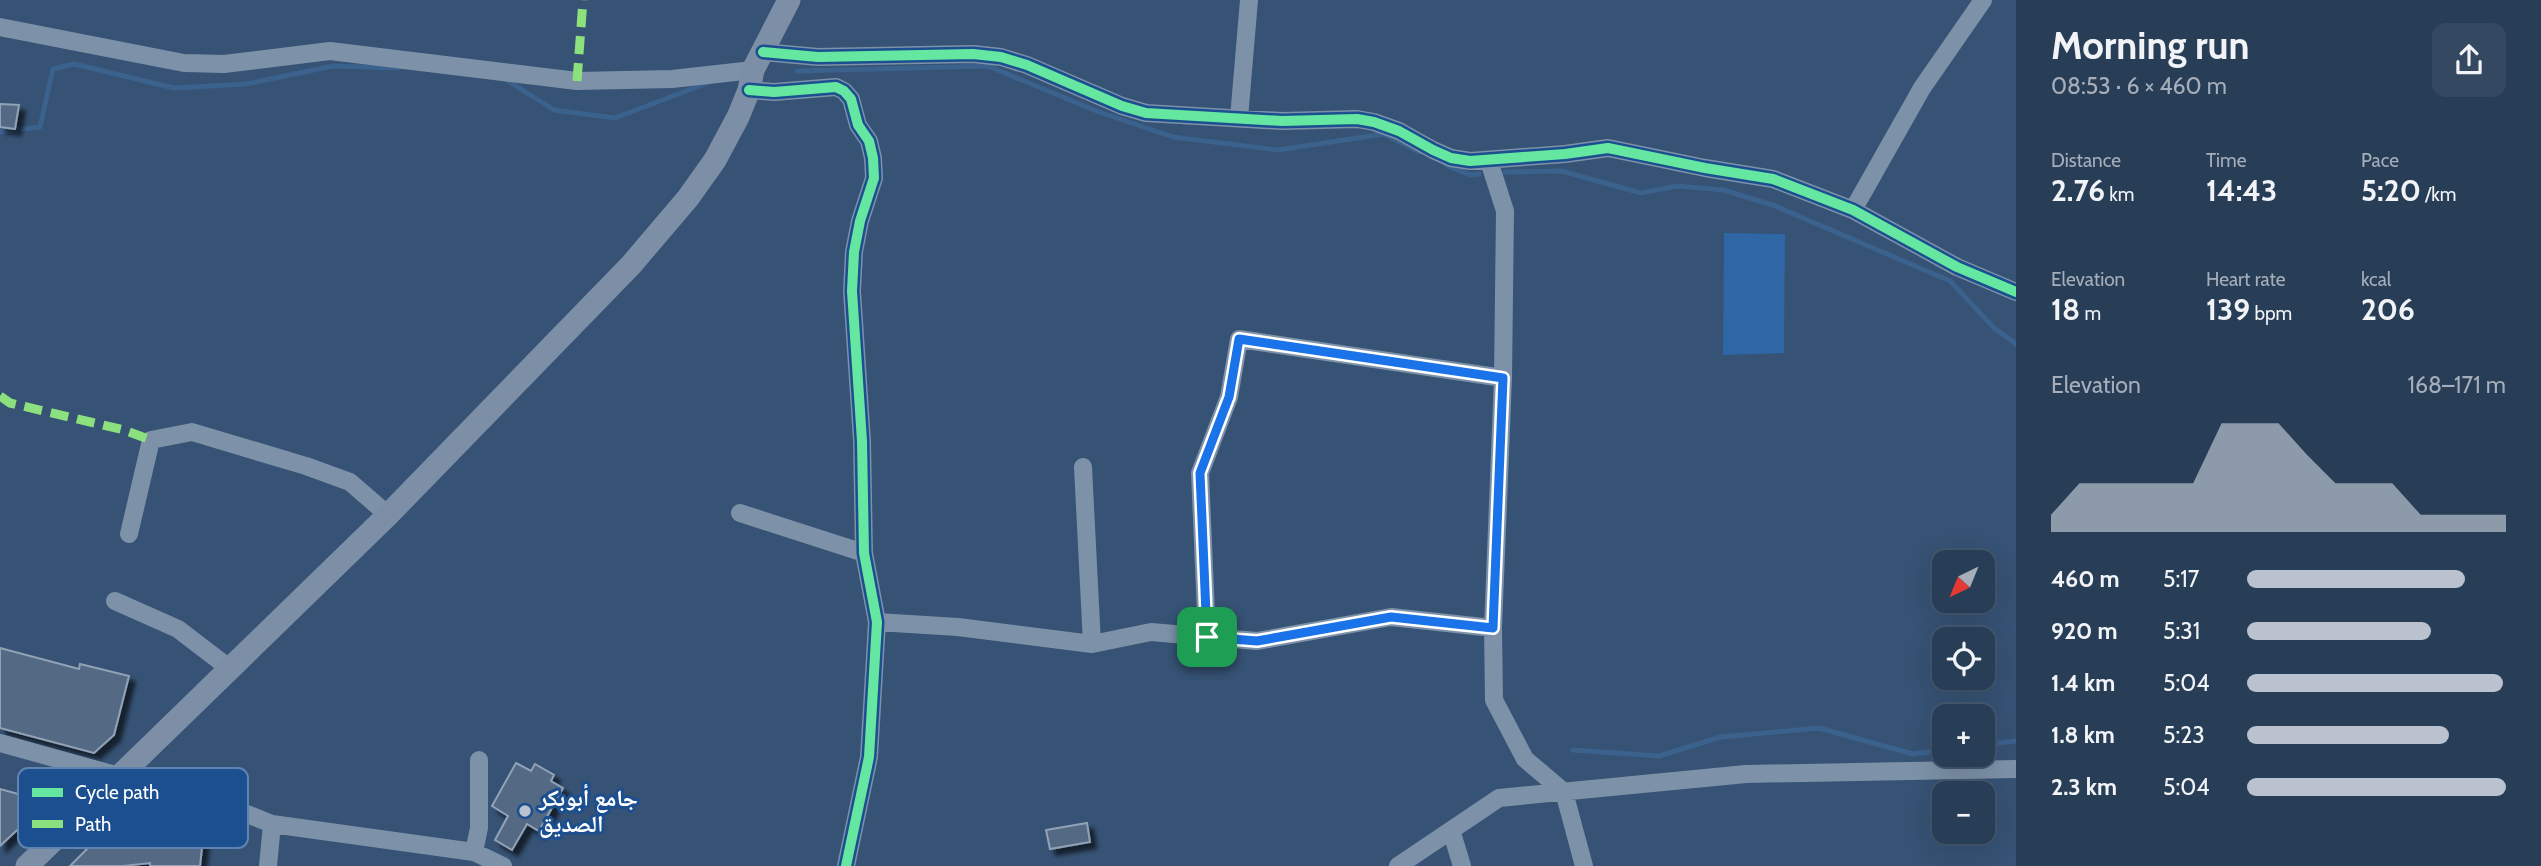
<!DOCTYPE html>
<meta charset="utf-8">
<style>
body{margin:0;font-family:Cabin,"Noto Naskh Arabic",sans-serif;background:#344961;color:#f1f3f6;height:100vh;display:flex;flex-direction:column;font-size:26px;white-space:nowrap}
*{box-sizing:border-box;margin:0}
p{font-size:23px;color:#a5aeba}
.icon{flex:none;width:38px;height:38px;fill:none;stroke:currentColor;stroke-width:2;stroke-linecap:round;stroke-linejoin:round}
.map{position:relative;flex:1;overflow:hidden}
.sheet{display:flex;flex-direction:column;background:#283e57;width:525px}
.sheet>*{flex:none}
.needle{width:46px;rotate:223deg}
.controls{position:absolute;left:1932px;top:550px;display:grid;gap:14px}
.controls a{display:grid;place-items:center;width:63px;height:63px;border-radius:14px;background:#283e57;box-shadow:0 7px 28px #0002,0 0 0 2px #44576d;font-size:35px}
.pin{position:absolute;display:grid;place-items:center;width:60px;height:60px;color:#fff;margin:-30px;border-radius:14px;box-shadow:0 4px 10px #0006}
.round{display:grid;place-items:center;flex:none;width:74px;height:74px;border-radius:14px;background:#344961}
.head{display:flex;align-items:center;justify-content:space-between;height:119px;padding:0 35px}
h1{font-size:38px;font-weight:800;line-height:52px}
.metrics{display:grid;grid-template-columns:repeat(3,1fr);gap:10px;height:119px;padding:7px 35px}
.metrics div{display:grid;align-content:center}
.metrics b{font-size:30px;font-weight:800}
.metrics small{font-size:19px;font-weight:400}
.metrics p{font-size:19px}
.chart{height:196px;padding:14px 35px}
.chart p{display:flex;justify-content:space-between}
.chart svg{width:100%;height:126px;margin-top:7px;fill:#b9c2ce;opacity:.7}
ul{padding:0 35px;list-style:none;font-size:23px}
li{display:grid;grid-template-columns:112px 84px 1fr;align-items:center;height:52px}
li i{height:18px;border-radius:9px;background:#b9c2ce}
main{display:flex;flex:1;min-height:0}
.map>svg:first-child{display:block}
</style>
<main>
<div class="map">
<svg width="2016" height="866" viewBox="0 0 2016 866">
<defs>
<filter id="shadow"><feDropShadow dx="6" dy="6" stdDeviation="2" flood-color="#0009"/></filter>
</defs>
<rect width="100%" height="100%" fill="#365274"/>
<path fill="#2f66a5" d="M1724 233 1785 234 1784 353 1723 355Z"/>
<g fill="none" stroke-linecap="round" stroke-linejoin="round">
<path stroke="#3b618d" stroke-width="5" d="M797 71 988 66 1099 112 1173 137 1278 150 1384 134 1419 152
M505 79 554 110 615 118 710 82
M0 132 40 127 53 69 74 64 174 88 246 84 333 66 399 68
M1446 165 1470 175 1479 174
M1505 172 1561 171 1641 193 1677 186 1724 190 1775 206 1950 281 1994 328 2016 344
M1983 745 2016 741
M1573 750 1659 756 1721 737 1819 728 1913 754 1944 750"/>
</g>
<path fill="#526984" stroke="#92a2b6" stroke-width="2" filter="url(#shadow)" d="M0 104 19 105 15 129 0 127Z
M0 648 79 669 80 664 129 676 114 735 94 753 0 728Z
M516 763 531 771 535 764 554 775 551 781 563 788 539 831 527 824 512 850 495 840 508 816 492 806Z
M0 789 47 802 0 846Z
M126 810 205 820 200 866H150V863L123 866H70Z
M1087 823 1090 842 1050 849 1046 830Z"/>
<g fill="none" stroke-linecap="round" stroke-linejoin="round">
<path stroke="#7d92a8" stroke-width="18" d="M0 27 184 63 224 64 330 51 577 81 672 79 753 70
M763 52 818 57 973 54 1001 57 1027 65 1122 106 1146 113 1282 121 1357 119 1374 122 1399 131 1433 150 1451 158 1470 161 1565 154 1608 148 1705 168 1773 179 1853 210 1957 267 2016 292
M749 90 774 92 836 87 844 91 851 99 858 125 869 141 873 158 874 178 860 221 854 252 852 291 862 441 864 553 877 622 869 757 846 866
M1239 118 1249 0
M1489 161 1505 211 1503 378 1493 628 1494 700 1525 759 1564 792 1584 866
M1853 210 1922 88 1983 0
M1083 467 1092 644
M740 513 864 553
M129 534 151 440 192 432 306 466 350 482 388 515
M115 601 178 629 229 668
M877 622 958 627 1092 644 1151 632 1257 641 1391 617 1493 628
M1207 637 1200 473 1229 397 1239 339 1503 378
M0 743 137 781 192 792 272 824 474 852 503 866
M1451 830 1462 866
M474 852 479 828V760
M268 866 272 824
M1398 866 1499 798 1746 774 2016 769"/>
<path stroke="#7d8ea7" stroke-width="23" d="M27 866 388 515 631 265 688 198 715 160 738 117 749 90 753 70 789 0"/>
<path stroke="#8de07e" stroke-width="9" stroke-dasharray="18 9" stroke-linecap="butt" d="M577 81 583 0
M0 396 10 403 124 430 151 440"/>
<defs>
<path id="cycleway" d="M763 52 818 57 973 54 1001 57 1027 65 1122 106 1146 113 1282 121 1357 119 1374 122 1399 131 1433 150 1451 158 1470 161 1565 154 1608 148 1705 168 1773 179 1853 210 1957 267 2016 292
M749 90 774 92 836 87 844 91 851 99 858 125 869 141 873 158 874 178 860 221 854 252 852 291 862 441 864 553 877 622 869 757 846 866"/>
</defs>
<use href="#cycleway" stroke="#1b4f8f" stroke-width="15"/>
<use href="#cycleway" stroke="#66e7a1" stroke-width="10"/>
</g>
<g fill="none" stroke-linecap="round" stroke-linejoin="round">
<defs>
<path id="route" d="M1239 339 1503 378 1493 628 1391 617 1257 641 1207 637 1200 473 1229 397Z"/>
</defs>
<use href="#route" stroke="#fff" stroke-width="14"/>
<use href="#route" stroke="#1a73e8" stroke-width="9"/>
</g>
<circle fill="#b9c2ce" stroke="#1b4f8f" stroke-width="2.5" cx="525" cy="811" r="7"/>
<g text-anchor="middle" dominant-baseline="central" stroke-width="6" stroke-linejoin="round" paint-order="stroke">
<g font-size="23" font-weight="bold" fill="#fff" stroke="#1b4f8f" text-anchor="start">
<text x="539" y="798">جامع أبوبكر<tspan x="539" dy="26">الصديق</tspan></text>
</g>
</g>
<rect x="18" y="768" width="230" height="80" rx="10" fill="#1b4f8f" stroke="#5f84b1" stroke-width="2"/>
<rect x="32" y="788" width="31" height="9" fill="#66e7a1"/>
<rect x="32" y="820" width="31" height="8" fill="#8de07e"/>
<g font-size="19" fill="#fff">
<text x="75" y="799">Cycle path</text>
<text x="75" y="831">Path</text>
</g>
</svg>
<div class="controls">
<a><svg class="needle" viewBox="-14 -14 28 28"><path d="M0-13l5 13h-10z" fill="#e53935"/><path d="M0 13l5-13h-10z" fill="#a5aeba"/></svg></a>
<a><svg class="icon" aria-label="locate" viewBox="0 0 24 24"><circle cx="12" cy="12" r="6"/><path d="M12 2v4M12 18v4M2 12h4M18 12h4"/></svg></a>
<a>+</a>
<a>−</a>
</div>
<div class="pin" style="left:1207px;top:637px;background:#1e9e55"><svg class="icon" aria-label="arrive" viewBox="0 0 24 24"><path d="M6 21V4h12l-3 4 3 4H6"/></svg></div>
</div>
<section class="sheet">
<div class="head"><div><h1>Morning run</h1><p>08:53 · 6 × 460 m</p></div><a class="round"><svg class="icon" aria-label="share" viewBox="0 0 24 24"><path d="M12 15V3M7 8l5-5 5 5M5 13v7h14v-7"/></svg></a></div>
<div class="metrics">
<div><p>Distance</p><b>2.76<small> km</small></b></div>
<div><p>Time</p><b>14:43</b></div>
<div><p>Pace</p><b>5:20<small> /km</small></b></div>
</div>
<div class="metrics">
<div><p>Elevation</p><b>18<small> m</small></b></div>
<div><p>Heart rate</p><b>139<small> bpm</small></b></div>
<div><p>kcal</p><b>206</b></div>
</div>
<div class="chart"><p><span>Elevation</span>168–171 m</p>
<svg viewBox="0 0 160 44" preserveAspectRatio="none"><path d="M0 44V38L10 27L20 27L30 27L40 27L50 27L60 6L70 6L80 6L90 17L100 27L110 27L120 27L130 38L140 38L150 38L160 38V44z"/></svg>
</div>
<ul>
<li><b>460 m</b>5:17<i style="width:84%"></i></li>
<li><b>920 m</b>5:31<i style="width:71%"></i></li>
<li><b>1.4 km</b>5:04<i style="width:99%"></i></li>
<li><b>1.8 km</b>5:23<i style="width:78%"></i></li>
<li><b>2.3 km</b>5:04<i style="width:100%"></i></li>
</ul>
</section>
</main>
